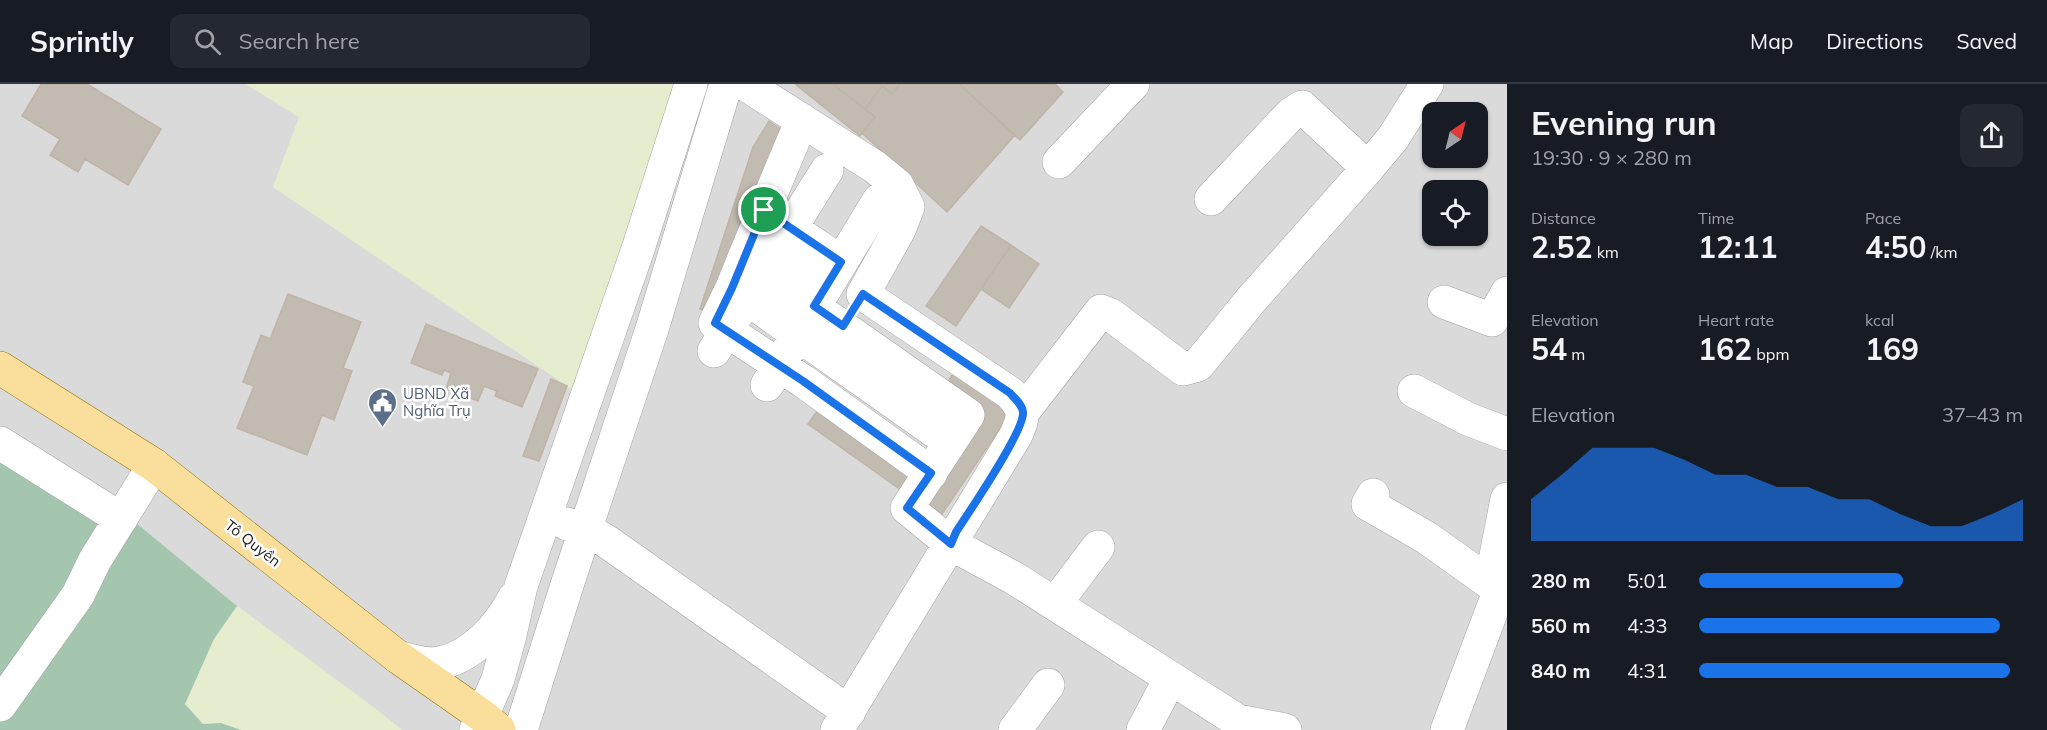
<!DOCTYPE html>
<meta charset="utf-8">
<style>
body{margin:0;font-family:Mulish,sans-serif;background:#242831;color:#f1f3f6;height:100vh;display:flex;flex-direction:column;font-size:22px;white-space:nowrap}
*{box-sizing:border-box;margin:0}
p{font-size:20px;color:#9ea1a6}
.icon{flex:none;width:33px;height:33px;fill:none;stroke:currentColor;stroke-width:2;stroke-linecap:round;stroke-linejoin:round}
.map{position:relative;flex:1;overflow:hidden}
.panel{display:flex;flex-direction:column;background:#171b24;width:540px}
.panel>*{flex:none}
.needle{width:39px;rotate:35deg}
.controls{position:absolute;left:1422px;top:18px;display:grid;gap:12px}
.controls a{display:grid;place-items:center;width:66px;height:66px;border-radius:12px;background:#171b24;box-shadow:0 2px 4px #0004;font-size:30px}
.pin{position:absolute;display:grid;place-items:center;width:51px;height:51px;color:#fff;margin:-26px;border:3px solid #fff;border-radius:50%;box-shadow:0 2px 6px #0007}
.round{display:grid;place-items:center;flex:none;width:63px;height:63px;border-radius:12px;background:#242831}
.overview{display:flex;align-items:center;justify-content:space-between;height:102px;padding:0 24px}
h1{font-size:33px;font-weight:700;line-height:45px}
.metrics{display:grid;grid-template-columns:repeat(3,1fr);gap:9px;height:102px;padding:6px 24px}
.metrics div{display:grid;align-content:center}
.metrics b{font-size:30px;font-weight:700}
.metrics small{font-size:16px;font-weight:400}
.metrics p{font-size:16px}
.chart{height:168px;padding:12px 24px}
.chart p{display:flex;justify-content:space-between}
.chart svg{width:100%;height:108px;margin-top:6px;fill:#1a73e8;opacity:.7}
ul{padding:0 24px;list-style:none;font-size:20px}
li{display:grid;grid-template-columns:96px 72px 1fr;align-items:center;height:45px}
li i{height:15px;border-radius:8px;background:#1a73e8}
header{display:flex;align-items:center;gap:36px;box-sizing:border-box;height:84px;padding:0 30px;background:#171b24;border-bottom:2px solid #363941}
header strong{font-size:28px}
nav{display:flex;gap:33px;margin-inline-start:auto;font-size:21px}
.search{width:420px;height:54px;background:#242831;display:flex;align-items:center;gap:15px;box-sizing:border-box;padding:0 21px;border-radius:12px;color:#9ea1a6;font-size:22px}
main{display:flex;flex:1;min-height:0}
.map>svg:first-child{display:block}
</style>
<header>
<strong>Sprintly</strong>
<div class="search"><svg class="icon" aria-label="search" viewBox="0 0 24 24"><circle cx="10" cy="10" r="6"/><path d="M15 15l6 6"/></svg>Search here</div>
<nav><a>Map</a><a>Directions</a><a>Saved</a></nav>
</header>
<main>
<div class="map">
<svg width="1507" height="646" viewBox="0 0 1507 646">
<rect width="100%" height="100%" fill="#eeece2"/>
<path fill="#dbdada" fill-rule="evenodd" d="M0 0H246L299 33 567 302 585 316 691 0H1507V646H402L237 522 124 429 0 353ZM1432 28H1478V74H1432ZM1432 106H1478V152H1432Z"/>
<path fill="#e6edce" d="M246 0H691L585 316 567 302 273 103 299 33Z
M237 522 376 625 402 646H241L221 639 203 640 185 620 214 555Z"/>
<path fill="#a4c6ae" d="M0 353 124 429 237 522 214 555 185 620 203 640 221 639 241 646H0Z"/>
<path fill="#c2bbb2" stroke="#bfb4a5" stroke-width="1.5" d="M41 0H87L161 45 128 101 85 75 78 88 50 71 60 55 22 32Z
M795 0H833L875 33 860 52Z
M833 0H880L882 2 865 25Z
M880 0H900L892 10Z
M900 0H959L1015 51 947 128 862 49 875 33 865 25 882 2 892 10Z
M959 0H1055L1063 8 1020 56Z
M769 37 785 48 718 230 700 225 753 63Z
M981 142 1011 161 956 242 926 222Z
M1011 161 1039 180 1009 224 981 205Z
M288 210 361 238 343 284 352 287 334 336 322 331 307 371 237 344 254 302 243 298 261 251 270 255Z
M426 240 538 285 522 323 495 312 497 307 484 302 478 317 446 305 451 289 444 286 442 291 411 279Z
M957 284 1002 316 1007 334 940 433 918 418 943 305Z
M551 295 567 302 539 377 523 372Z
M817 327 889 380 894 372 922 391 908 411 808 340Z"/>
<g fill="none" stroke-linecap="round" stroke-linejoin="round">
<defs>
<path id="minor" d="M745 0 875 83 897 101 908 123 899 146 863 210 1010 309C1025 326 1025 330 1016 351L837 646
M802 36 744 174 968 331 907 424 951 460 1014 494 1238 637 1285 646
M1059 78 1133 0
M1211 115 1291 30 1302 23 1368 84
M773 132 841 178
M760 154 828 199
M744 174 732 204 715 239 803 297 931 389
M732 204 950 358
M1444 218 1492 236 1507 209
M714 267 827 86
M767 301 879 116
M1414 307 1468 335 1507 350
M1023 328 1101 227 1111 231 1183 285 1198 281 1251 216 1368 84 1393 54 1427 0
M0 359 121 435
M1373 411 1368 420 1427 454 1507 511
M567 440 587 446 606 457 849 628
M1491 497 1507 415
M1055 520 1098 463
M398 573C411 577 426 582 439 579 472 574 500 541 514 514
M0 621 78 511 95 476 154 381
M476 646 498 595 509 555 521 502 638 165 691 0
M521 646 568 498 652 245 726 0
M1015 646 1048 601
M1143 646 1170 595
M1447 646 1500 505"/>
<path id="major" d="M0 284 154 381 398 573 481 631 499 646"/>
</defs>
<use href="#minor" stroke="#a4a4a4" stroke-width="34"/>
<use href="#major" stroke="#927603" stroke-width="34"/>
<use href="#minor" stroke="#fff" stroke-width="33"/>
<use href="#major" stroke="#fade9b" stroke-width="33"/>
</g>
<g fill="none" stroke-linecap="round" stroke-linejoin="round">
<defs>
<path id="route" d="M764 126 841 178 814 222 843 242 863 210 1010 309C1015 315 1022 320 1023 328 1025 346 969 428 956 448L951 460 907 424 931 389 803 297 715 239 732 204Z"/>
</defs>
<use href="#route" stroke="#fff" stroke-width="12"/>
<use href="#route" stroke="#1a73e8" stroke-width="8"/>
</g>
<defs>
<symbol id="civic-pin" viewBox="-11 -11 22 30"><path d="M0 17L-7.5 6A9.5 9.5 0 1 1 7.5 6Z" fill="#5c6f8a" stroke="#fff"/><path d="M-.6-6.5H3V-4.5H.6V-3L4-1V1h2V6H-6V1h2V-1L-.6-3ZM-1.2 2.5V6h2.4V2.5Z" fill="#fff"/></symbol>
</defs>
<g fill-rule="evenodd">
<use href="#civic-pin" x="366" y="302" width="33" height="45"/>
</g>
<g text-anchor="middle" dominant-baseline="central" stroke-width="5" stroke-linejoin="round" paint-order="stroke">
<g font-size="15" fill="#4e5e75" stroke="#fff" text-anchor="start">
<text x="403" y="309">UBND Xã<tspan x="403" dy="17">Nghĩa Trụ</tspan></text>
</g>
<g font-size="15" fill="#1d1d1d" stroke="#fff">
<text transform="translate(253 459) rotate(38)">Tô Quyền</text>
</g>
</g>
</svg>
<div class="controls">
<a><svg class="needle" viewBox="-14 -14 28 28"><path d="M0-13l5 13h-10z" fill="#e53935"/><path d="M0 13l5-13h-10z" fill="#9ea1a6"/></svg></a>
<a><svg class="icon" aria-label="locate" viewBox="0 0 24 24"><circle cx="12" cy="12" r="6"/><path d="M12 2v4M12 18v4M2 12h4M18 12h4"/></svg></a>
</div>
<div class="pin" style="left:764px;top:126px;background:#1e9e55"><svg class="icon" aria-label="arrive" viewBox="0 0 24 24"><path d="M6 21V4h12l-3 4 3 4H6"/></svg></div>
</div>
<section class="panel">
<div class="overview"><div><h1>Evening run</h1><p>19:30 · 9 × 280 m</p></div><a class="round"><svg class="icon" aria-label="share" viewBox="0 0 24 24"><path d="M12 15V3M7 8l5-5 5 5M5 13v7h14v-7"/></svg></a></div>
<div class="metrics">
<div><p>Distance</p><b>2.52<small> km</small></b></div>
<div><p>Time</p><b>12:11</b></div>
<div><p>Pace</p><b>4:50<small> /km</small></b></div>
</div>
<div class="metrics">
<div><p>Elevation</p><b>54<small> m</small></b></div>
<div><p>Heart rate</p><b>162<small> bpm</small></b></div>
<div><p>kcal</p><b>169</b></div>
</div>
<div class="chart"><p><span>Elevation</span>37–43 m</p>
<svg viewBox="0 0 160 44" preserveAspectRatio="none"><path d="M0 44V27L10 17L20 6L30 6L40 6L50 11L60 17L70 17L80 22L90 22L100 27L110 27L120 33L130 38L140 38L150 33L160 27V44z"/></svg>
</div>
<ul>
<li><b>280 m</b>5:01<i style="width:63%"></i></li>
<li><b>560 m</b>4:33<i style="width:93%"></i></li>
<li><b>840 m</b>4:31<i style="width:96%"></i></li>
</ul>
</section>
</main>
